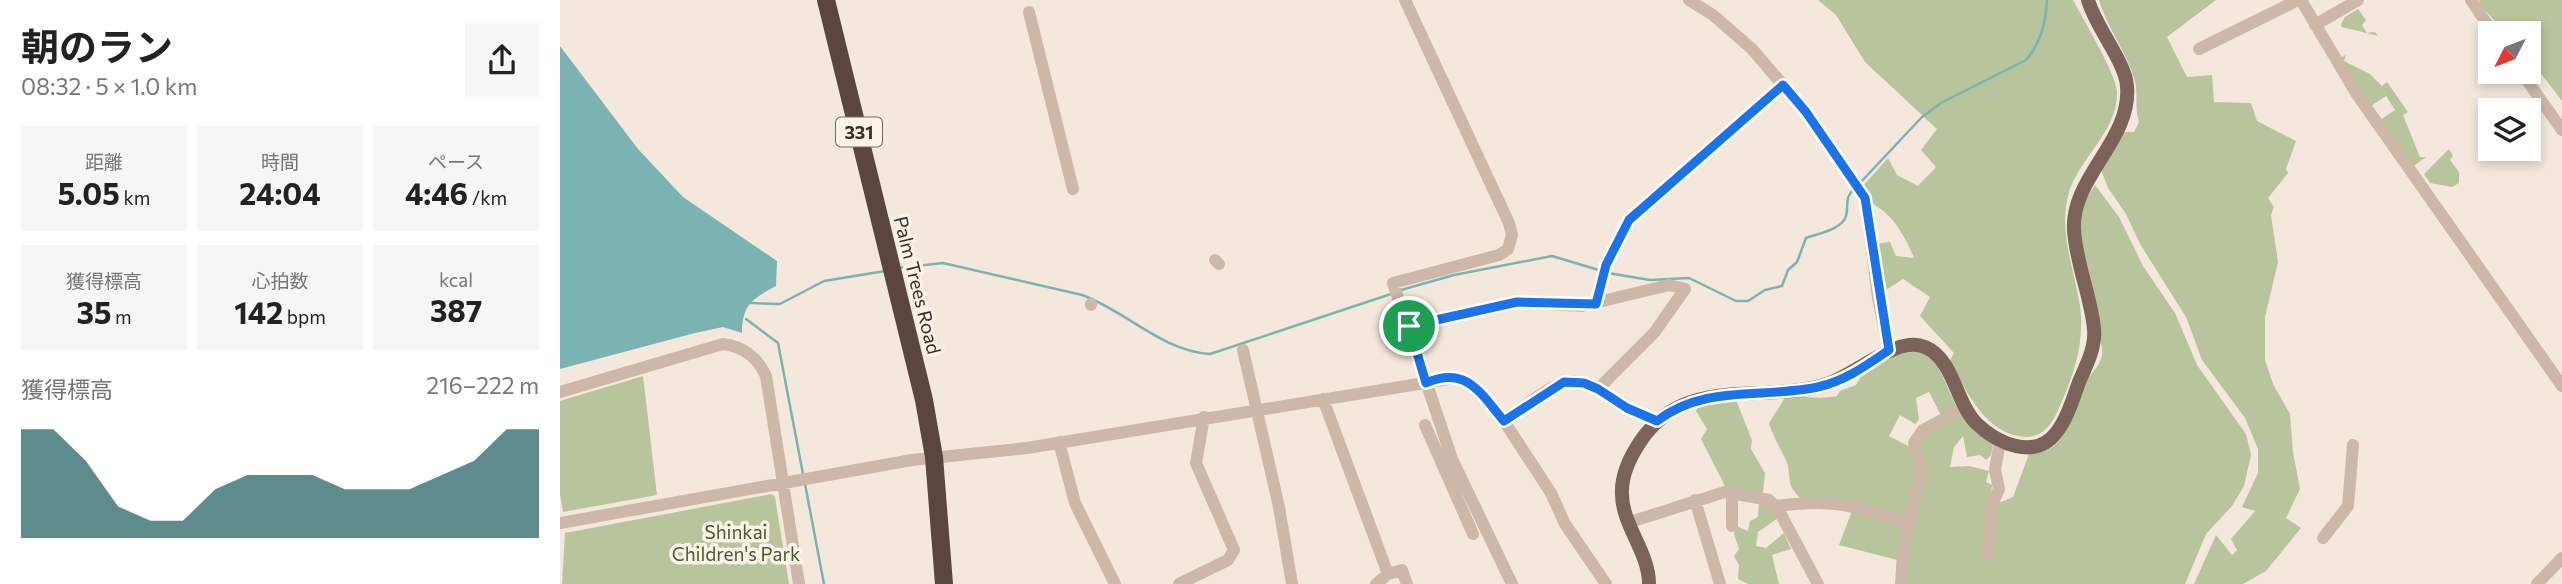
<!DOCTYPE html>
<html lang="ja">
<meta charset="utf-8">
<style>
body{margin:0;font-family:Commissioner,"Noto Sans JP",sans-serif;background:#f6f6f6;color:#222;height:100vh;display:flex;flex-direction:column;font-size:26px;white-space:nowrap}
*{box-sizing:border-box;margin:0}
p{font-size:23px;color:#767676}
.icon{flex:none;width:38px;height:38px;fill:none;stroke:currentColor;stroke-width:2;stroke-linecap:round;stroke-linejoin:round}
.map{position:relative;flex:1;overflow:hidden}
.side{display:flex;flex-direction:column;background:#fff;width:560px}
.side>*{flex:none}
.needle{width:46px;rotate:228deg}
.tools{position:absolute;left:1918px;top:21px;display:grid;gap:14px}
.tools a{display:grid;place-items:center;width:63px;height:63px;border-radius:0px;background:#fff;box-shadow:0 4px 10px #0003;font-size:35px}
.pin{position:absolute;display:grid;place-items:center;width:60px;height:60px;color:#fff;margin:-30px;border:4px solid #fff;border-radius:50%;box-shadow:0 2px 7px #0007}
.round{display:grid;place-items:center;flex:none;width:74px;height:74px;border-radius:0px;background:#f6f6f6}
.overview{display:flex;align-items:center;justify-content:space-between;height:119px;padding:0 21px}
h1{font-size:38px;font-weight:700;line-height:52px}
.stats{display:grid;grid-template-columns:repeat(3,1fr);gap:10px;height:119px;padding:7px 21px}
.stats div{display:grid;align-content:center;border-radius:0px;background:#f6f6f6;text-align:center}
.stats b{font-size:30px;font-weight:700}
.stats small{font-size:19px;font-weight:400}
.stats p{font-size:19px}
.chart{height:196px;padding:14px 21px}
.chart p{display:flex;justify-content:space-between}
.chart svg{width:100%;height:126px;margin-top:7px;fill:#1b5c5d;opacity:.7}
main{display:flex;flex:1;min-height:0}
.map>svg:first-child{display:block}
</style>
<main>
<section class="side">
<div class="overview"><div><h1>朝のラン</h1><p>08:32 · 5 × 1.0 km</p></div><a class="round"><svg class="icon" aria-label="share" viewBox="0 0 24 24"><path d="M12 15V3M7 8l5-5 5 5M5 13v7h14v-7"/></svg></a></div>
<div class="stats">
<div><p>距離</p><b>5.05<small> km</small></b></div>
<div><p>時間</p><b>24:04</b></div>
<div><p>ペース</p><b>4:46<small> /km</small></b></div>
</div>
<div class="stats">
<div><p>獲得標高</p><b>35<small> m</small></b></div>
<div><p>心拍数</p><b>142<small> bpm</small></b></div>
<div><p>kcal</p><b>387</b></div>
</div>
<div class="chart"><p><span>獲得標高</span>216–222 m</p>
<svg viewBox="0 0 160 44" preserveAspectRatio="none"><path d="M0 44V6L10 6L20 17L30 33L40 38L50 38L60 27L70 22L80 22L90 22L100 27L110 27L120 27L130 22L140 17L150 6L160 6V44z"/></svg>
</div>
</section>
<div class="map">
<svg width="2002" height="584" viewBox="0 0 2002 584">
<rect width="100%" height="100%" fill="#f4e8dd"/>
<path fill="#b8c49b" fill-rule="evenodd" d="M1258 0H1513C1523 19 1556 74 1557 91 1559 132 1517 159 1508 196 1499 234 1514 268 1520 306 1525 342 1514 375 1499 408 1493 423 1483 438 1465 437 1425 434 1407 392 1390 361L1394 353 1360 316 1370 297 1343 279 1323 292 1315 244 1330 242 1336 256 1354 258C1345 236 1333 214 1311 203L1304 185 1328 158 1337 175 1358 186 1376 167 1361 150 1377 129 1305 62 1276 15Z
M1539 0H1656L1607 37 1627 77 1652 75 1654 102 1691 103 1697 121 1736 141 1726 169 1728 173 1708 198 1714 207 1711 215 1718 262 1705 317V360L1713 384 1730 414 1733 452 1740 489 1726 518 1741 528 1706 571 1683 584H1634L1656 535 1672 555 1677 550 1671 539 1695 511 1682 507 1698 473V449L1685 418 1642 360 1626 317 1580 244 1566 214 1548 188 1541 170 1563 132H1574L1579 122C1574 107 1579 93 1574 78 1566 51 1547 28 1539 0Z
M1919 0H2002V101L1969 58V33H1946L1921 6Z
M1798 9 1806 20 1802 25 1807 33 1815 32 1818 36 1782 27 1781 24 1785 17Z
M1786 55 1784 61 1810 74 1822 86 1827 82 1848 112 1843 115 1860 157H1866L1854 166 1846 159 1778 59ZM1826 96 1835 110 1820 120 1811 106Z
M1889 149 1893 156 1890 160 1899 172V183L1892 187 1870 183 1864 174Z
M1535 185 1559 217 1583 266 1615 313 1637 365 1686 434 1691 455 1684 486 1672 506 1646 534 1625 584H1345L1347 553 1364 483 1357 444 1365 433 1403 415 1414 431 1433 444 1431 455 1426 460 1420 455 1407 457 1403 436 1394 447 1390 467 1409 466 1429 471 1426 482 1432 485 1431 496 1441 502 1453 497 1469 454C1508 454 1511 414 1523 386 1529 373 1544 365 1542 349 1535 295 1499 235 1535 185Z
M1361 351 1376 362 1397 408 1382 417 1369 392 1356 398 1359 420 1355 424 1340 415 1329 436 1350 447 1358 469 1345 520 1240 498C1227 484 1231 483 1228 466 1226 458 1212 435 1209 423L1225 398C1244 395 1258 400 1277 396L1280 391 1296 385C1307 361 1337 353 1361 351Z
M83 376 97 495 3 512 0 494V401Z
M1176 400 1192 440 1191 449 1205 473 1203 493H1184L1165 486 1141 439 1147 429 1136 411 1138 407Z
M212 494 215 497 229 584H2L5 533Z
M1206 503 1218 518 1198 532 1196 546 1206 548 1224 533 1231 549 1212 555 1219 584H1188L1178 579 1179 565 1174 556 1179 549 1174 534 1176 526 1188 531 1190 521 1198 517 1199 504Z
M1293 508 1343 525 1337 560 1279 545Z"/>
<path fill="#7ab3b2" d="M0 46 78 149 123 197 217 261 216 286C192 299 182 305 182 333L163 327 135 333 0 369Z"/>
<g fill="none" stroke-linecap="round" stroke-linejoin="round">
<path stroke="#7ab3b2" stroke-width="2.5" d="M1299 184 1362 117 1381 103 1466 60C1481 43 1486 23 1487 0
M338 268 383 263 522 295C566 311 602 351 650 354L831 294
M1048 273 1090 280 1129 278 1176 301H1188L1205 290 1222 286 1228 270 1237 262 1246 238C1257 234 1283 229 1286 216 1289 205 1284 198 1294 189
M841 290 894 275 992 256 1042 271
M191 303 220 304 264 281 325 271
M186 319 218 343 243 474
M245 484 264 584"/>
<path stroke="#cdb7a8" stroke-width="12" d="M845 0 949 223 952 235 948 249 939 255 833 283 892 459 952 584
M1129 0 1153 15 1192 49 1246 112 1305 198 1318 298 1329 350
M1741 0 1796 93 2002 386
M1911 0 1933 33
M469 12 513 189
M1755 25 1798 0
M1639 49 1738 0
M1961 72 2002 130
M655 260 659 264
M1036 304 1046 265 1069 220 1223 85
M531 305V304
M849 326 957 302 1022 306 1109 285 1125 289 1094 333 1038 389
M683 350 719 507 732 584
M0 392 163 344C184 347 197 357 206 376L239 584
M763 399 828 574
M944 421C962 409 982 390 1003 383 1027 375 1048 398 1067 407 1076 413 1087 415 1097 421
M865 425 913 534
M499 442 515 503 555 584
M1172 494V526
M1135 500 1160 584
M1216 506C1274 498 1293 505 1348 524
M1070 522 1165 492 1209 500 1218 509 1258 584
M0 523 352 460 467 448 895 378 912 384 944 421 991 493 1005 524 1046 584
M1763 538 1788 506 1793 445
M1428 555 1431 507 1439 489 1435 470 1440 441
M619 584 668 560 674 550 636 463 644 417
M816 584 828 574 842 570 847 584
M1341 584 1343 551 1362 469 1354 443 1363 430 1404 408
M1977 584 2002 558"/>
<path stroke="#7c6359" stroke-width="14" d="M1089 584C1089 552 1062 525 1062 494 1061 475 1070 457 1080 442 1125 374 1199 404 1264 385 1295 376 1336 335 1365 347 1394 359 1396 404 1417 424 1438 444 1475 460 1496 433 1507 419 1513 399 1519 382 1526 366 1536 347 1534 329 1531 296 1516 264 1514 230 1511 177 1572 140 1567 86 1566 63 1535 26 1528 0"/>
<path stroke="#5a463f" stroke-width="18" d="M266 0 364 400 374 457 384 584"/>
</g>
<g fill="none" stroke-linecap="round" stroke-linejoin="round">
<defs>
<path id="route" d="M1223 85 1246 112 1305 198 1329 350C1307 365 1285 381 1258 387 1202 399 1145 384 1097 421L1067 408 1038 389 1024 383 1004 382 944 421C921 394 907 365 866 383L849 326 957 302 1036 304 1046 265 1069 220Z"/>
</defs>
<use href="#route" stroke="#fff" stroke-width="14"/>
<use href="#route" stroke="#1a73e8" stroke-width="9"/>
</g>
<g text-anchor="middle" dominant-baseline="central" stroke-width="7" stroke-linejoin="round" paint-order="stroke">
<rect fill="#fbf2e9" stroke="#736862" stroke-width="2" x="276" y="117.5" width="46" height="29" rx="5"/>
<g font-size="18" font-weight="bold" fill="#392d28">
<text x="299" y="132">331</text>
</g>
<g font-size="19" fill="#392d28" stroke="#fbf2e9">
<text transform="translate(358 285) rotate(76)">Palm Trees Road</text>
</g>
<g font-size="19" fill="#4a592a" stroke="#fbf2e9">
<text x="176" y="531">Shinkai<tspan x="176" dy="22">Children's Park</tspan></text>
</g>
</g>
</svg>
<div class="tools">
<a><svg class="needle" viewBox="-14 -14 28 28"><path d="M0-13l5 13h-10z" fill="#e53935"/><path d="M0 13l5-13h-10z" fill="#767676"/></svg></a>
<a><svg class="icon" aria-label="layers" viewBox="0 0 24 24"><path d="M12 4l9 5-9 5-9-5zM3 14l9 5 9-5"/></svg></a>
</div>
<div class="pin" style="left:849px;top:326px;background:#1e9e55"><svg class="icon" aria-label="arrive" viewBox="0 0 24 24"><path d="M6 21V4h12l-3 4 3 4H6"/></svg></div>
</div>
</main>
